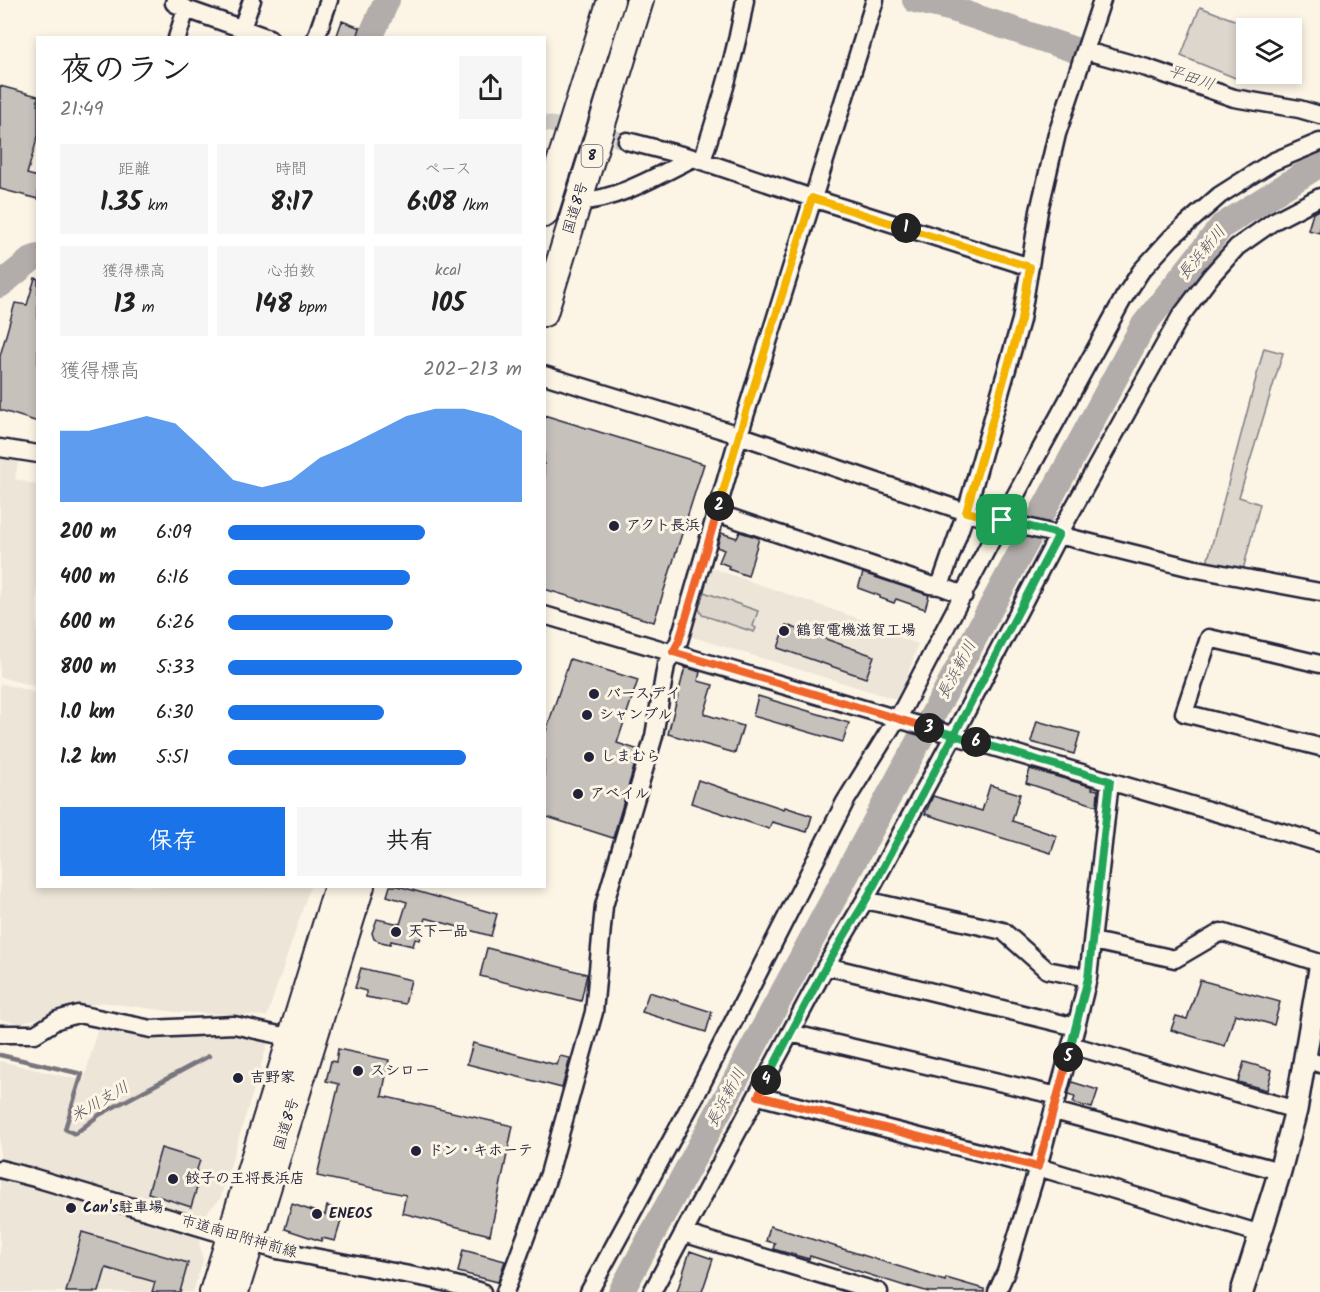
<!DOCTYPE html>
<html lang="ja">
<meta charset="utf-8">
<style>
body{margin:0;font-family:Kalam,"Klee One",sans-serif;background:#f6f6f6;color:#222;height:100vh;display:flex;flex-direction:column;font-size:22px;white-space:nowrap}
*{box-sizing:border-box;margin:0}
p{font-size:20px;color:#767676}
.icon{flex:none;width:33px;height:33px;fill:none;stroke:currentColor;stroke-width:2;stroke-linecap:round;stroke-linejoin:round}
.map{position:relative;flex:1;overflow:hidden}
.panel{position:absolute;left:36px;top:36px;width:510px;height:852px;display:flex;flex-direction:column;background:#fff;border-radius:0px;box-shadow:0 3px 9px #0003}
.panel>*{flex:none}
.controls{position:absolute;left:1236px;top:18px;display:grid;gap:12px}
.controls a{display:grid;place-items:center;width:66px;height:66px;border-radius:0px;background:#fff;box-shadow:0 3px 9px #0003;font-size:30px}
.pin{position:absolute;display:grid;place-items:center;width:51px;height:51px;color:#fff;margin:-26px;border-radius:12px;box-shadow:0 3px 9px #0006}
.km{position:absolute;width:30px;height:30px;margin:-15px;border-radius:50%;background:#222;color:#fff;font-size:16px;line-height:30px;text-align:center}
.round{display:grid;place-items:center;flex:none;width:63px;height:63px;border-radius:0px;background:#f6f6f6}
.head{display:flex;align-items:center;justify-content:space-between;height:102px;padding:0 24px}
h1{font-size:33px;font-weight:700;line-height:45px}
.figures{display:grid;grid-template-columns:repeat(3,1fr);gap:9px;height:102px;padding:6px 24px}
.figures div{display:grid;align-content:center;border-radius:0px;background:#f6f6f6;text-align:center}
.figures b{font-size:26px;font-weight:700}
.figures small{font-size:16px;font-weight:400}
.figures p{font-size:16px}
.chart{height:168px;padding:12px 24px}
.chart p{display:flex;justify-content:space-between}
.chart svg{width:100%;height:108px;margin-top:6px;fill:#1a73e8;opacity:.7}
.action{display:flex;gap:12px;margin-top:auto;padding:12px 24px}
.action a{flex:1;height:69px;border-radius:0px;background:#1a73e8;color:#fff;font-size:24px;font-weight:700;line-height:69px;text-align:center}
.action a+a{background:#f6f6f6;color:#222}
ul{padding:0 24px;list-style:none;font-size:20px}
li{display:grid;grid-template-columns:96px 72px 1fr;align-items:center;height:45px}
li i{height:15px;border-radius:8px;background:#1a73e8}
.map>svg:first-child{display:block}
</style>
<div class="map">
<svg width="1320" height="1292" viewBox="0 0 1320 1292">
<rect width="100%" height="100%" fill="#fcf5e5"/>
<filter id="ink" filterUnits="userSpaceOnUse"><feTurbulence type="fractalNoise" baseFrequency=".0167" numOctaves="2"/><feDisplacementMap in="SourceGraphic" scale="12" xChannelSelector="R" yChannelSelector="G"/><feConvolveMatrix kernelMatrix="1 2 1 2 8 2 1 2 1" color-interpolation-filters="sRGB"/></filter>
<g filter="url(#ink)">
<path fill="#ece5d8" d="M0 457 18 462 15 479 37 485V687L0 677Z
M706 566 871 623V627L918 644 899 700 686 635Z
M0 683 37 693 38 886 310 887 267 1016 176 1012 102 1002 19 1023 0 1019Z
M98 1026 153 1040 203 1034H237L268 1042 220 1199 208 1211 199 1243 203 1260 193 1292H0V1061L84 1081Z"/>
<path fill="#dcd6cc" stroke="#7f7c84" stroke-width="1.5" d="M1200 7 1255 28H1246V57L1238 79 1181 56Z
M1264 348 1283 353 1239 497 1260 504 1243 570 1207 563Z
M701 591 758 611 753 626 756 628 754 632 702 615 697 604Z"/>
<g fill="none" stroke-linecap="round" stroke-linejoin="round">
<path stroke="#78757e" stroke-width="4.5" d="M0 1055 82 1074 65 1129 75 1134 99 1115 209 1056"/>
<path stroke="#b2adab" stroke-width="26" d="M915 0 949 8 1081 52
M370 38 387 0
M0 285 32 259 38 257
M621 1292 1143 326 1222 226 1320 164"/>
</g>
<path fill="#c6c1bb" stroke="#22223b" stroke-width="1.5" d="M342 21 360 28 357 38H336Z
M0 86 38 96V136L27 174 38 177V199L0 189Z
M1320 209V233L1308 230 1313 213Z
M35 278 38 279V422L0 410V356L15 303 27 305Z
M544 415 704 464 654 622 544 589Z
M740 532 759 538 748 576 728 569 729 566 719 562 724 550 717 547 721 533 737 538Z
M863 573 929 595 925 609 896 599 894 603 880 598V596L858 588Z
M786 625 874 656 866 678 778 648Z
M570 659 638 680 617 743 639 750 613 838 544 816V737Z
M685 667 700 672 698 681 713 685 704 714 743 726 735 753 668 734Z
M758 696 849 723 843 742 753 716Z
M1037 721 1080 733 1074 754 1031 742Z
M1030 769 1093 787 1092 789 1098 790 1097 806 1026 783Z
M698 780 784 809 785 807 812 816 807 832 772 822 769 829 691 803Z
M990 785 1020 794 1012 821 1057 836 1051 853 925 814 933 796 982 811Z
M390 886H398L497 914 491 936 426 918 420 940 415 939 413 946 391 941 390 944 381 942 374 939 372 933 377 919 400 924 407 902 387 896Z
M487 948 587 974 581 1001 480 976Z
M361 968 411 980 405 1004 366 997V991L355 988Z
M1200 980 1280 1002 1274 1025 1235 1014 1225 1046 1171 1030 1176 1016 1187 1019Z
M649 992 712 1012 706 1032 642 1012Z
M473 1043 557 1065 560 1056 570 1058 562 1088 467 1064Z
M338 1049 389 1060 382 1096 513 1126 490 1235 402 1213 406 1195 317 1176 339 1084 326 1081 331 1061 336 1062Z
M1244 1062 1272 1070 1267 1090 1238 1082Z
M1072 1082 1098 1090 1092 1108 1073 1103 1075 1097 1068 1095Z
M161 1148 200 1160 195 1176 200 1178 191 1207 148 1193Z
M292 1204 325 1215 327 1206 344 1211 335 1241 322 1238 321 1241 285 1229Z
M770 1226 945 1281 946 1278 984 1289V1292H929L908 1286V1287L810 1256 809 1259 773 1249 775 1243 766 1241Z
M82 1232 188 1263 180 1292H152L155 1282 106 1268 99 1292H66Z
M463 1250 505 1261 498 1282 458 1272Z
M690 1251 713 1259 702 1292H677Z"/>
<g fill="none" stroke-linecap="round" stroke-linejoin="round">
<path stroke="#d0cbc3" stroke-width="16" stroke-dasharray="16 8" stroke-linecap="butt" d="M544 123 627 141"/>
<defs>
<path id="minor" d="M175 0 174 3 186 9 269 38
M242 28 252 0
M177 38 186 9
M316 38 329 0
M1086 51 1147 68 1234 98 1299 109 1320 115
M627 141 693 158
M702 161C719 108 736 55 745 0
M578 202C619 199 657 176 693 158L812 198 1030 267
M544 375 739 435 966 512 1192 568 1320 592
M0 448 38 454
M717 513 930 585 940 586
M964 595 940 586 966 512 1021 320 1039 211 1057 134 1102 0
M544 615 1320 843
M1320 664 1209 638 1184 713 1320 747
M865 900 1003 931 1047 970 1088 978
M1093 941 1175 959 1221 932 1320 963
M826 966 1076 1027
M790 1033 1058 1096
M0 1034H35L57 1020 78 1014 151 1029 234 1025 279 1035 291 1040
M1071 1045 1296 1110
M1305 1059 1320 1064
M758 1096 1038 1167 1261 1234
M1054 1111 1280 1171
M0 1169 35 1178 277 1250 436 1280 482 1292
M683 1233 879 1292
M505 1292 549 1174 594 1012 604 906 654 736 666 665 679 641 739 435 875 0
M589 1292 696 1095 845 802 904 707 1002 520 1123 299 1141 271 1171 238 1220 195 1272 162 1320 142
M652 1292 826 966 865 900 954 735 1059 534 1180 317 1211 276 1237 247 1274 221 1320 197
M997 1292 1006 1272 1038 1167 1076 1027 1088 978 1110 781"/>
<path id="major" d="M1242 1292 1280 1171 1296 1110 1320 969"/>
<path id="highway" d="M544 214 611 0
M544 313 640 0
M213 1292 338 886
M235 1292 361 886"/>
</defs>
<use href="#minor" stroke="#22223b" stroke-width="21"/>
<use href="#major" stroke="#22223b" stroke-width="26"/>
<use href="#highway" stroke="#22223b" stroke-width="30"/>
<use href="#minor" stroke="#fcf5e5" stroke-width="16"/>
<use href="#major" stroke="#fcf5e5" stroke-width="21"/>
<use href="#highway" stroke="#fcf5e5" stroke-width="26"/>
</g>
</g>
<g fill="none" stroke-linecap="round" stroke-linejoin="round" filter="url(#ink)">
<defs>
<path id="split-1" d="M906 228 1030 267 1021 320 966 512 1002 520"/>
<path id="split-2" d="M719 506 739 435 812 198 906 228"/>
<path id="split-3" d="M719 506 679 641 673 652 929 728"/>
<path id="split-4" d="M766 1080 826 966 866 900 954 735 929 728"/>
<path id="split-5" d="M766 1080 758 1096 1038 1167 1068 1057"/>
<path id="split-6" d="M976 742 1110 781 1088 978 1068 1057"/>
<path id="split-7" d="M976 742 954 735 1059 534 1002 520"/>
</defs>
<use href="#split-1" stroke="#fff" stroke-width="12"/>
<use href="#split-2" stroke="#fff" stroke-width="12"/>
<use href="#split-3" stroke="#fff" stroke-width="12"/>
<use href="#split-4" stroke="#fff" stroke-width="12"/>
<use href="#split-5" stroke="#fff" stroke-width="12"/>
<use href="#split-6" stroke="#fff" stroke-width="12"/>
<use href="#split-7" stroke="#fff" stroke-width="12"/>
<use href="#split-1" stroke="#f5b400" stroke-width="8"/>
<use href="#split-2" stroke="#f5b400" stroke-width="8"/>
<use href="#split-3" stroke="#f0652b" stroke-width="8"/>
<use href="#split-4" stroke="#22a559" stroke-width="8"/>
<use href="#split-5" stroke="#f0652b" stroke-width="8"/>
<use href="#split-6" stroke="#22a559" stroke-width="8"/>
<use href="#split-7" stroke="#22a559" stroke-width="8"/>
</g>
<g fill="#22223b" stroke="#fcf5e5" stroke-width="2">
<circle cx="614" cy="526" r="6"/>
<circle cx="784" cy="631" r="6"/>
<circle cx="594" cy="694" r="6"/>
<circle cx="587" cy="715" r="6"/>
<circle cx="589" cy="757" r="6"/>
<circle cx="578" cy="794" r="6"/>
<circle cx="396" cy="932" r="6"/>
<circle cx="358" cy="1071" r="6"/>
<circle cx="238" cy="1078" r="6"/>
<circle cx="416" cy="1151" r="6"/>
<circle cx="173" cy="1179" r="6"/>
<circle cx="71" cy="1208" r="6"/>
<circle cx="317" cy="1214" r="6"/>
</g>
<g text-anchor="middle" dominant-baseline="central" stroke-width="6" stroke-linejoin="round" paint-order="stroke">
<rect fill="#fcf5e5" stroke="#63616e" stroke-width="1.5" x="581.5" y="145" width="21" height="22" rx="4.5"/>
<g font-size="14" font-weight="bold" fill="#22223b">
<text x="592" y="156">8</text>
</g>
<g font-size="15" fill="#22223b" stroke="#fcf5e5">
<text transform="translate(576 208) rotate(-73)">国道8号</text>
<text transform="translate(287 1124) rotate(-73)">国道8号</text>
<text transform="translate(239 1237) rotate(16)">市道南田附神前線</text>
</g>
<g font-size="15" font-weight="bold" fill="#22223b" stroke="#fcf5e5" text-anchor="start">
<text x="626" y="526">アクト長浜</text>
<text x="796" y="631">鶴賀電機滋賀工場</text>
<text x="606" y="694">バースデイ</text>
<text x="599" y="715">シャンブル</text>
<text x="601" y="757">しまむら</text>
<text x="590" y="794">アベイル</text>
<text x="408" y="932">天下一品</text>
<text x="370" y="1071">スシロー</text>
<text x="250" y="1078">吉野家</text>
<text x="428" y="1151">ドン・キホーテ</text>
<text x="185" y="1179">餃子の王将長浜店</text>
<text x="83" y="1208">Can's駐車場</text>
<text x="329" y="1214">ENEOS</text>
</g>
<g font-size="16" font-style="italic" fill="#545362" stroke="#fcf5e5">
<text transform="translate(1191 78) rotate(19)">平田川</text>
<text transform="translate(1202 253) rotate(-50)">長浜新川</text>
<text transform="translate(957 670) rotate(-62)">長浜新川</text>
<text transform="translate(726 1098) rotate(-62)">長浜新川</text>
<text transform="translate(100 1102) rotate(-30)">米川支川</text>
</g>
</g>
</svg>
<div class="controls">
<a><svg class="icon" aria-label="layers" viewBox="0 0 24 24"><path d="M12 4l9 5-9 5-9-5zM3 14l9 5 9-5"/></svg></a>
</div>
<div class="pin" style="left:1002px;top:520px;background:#1e9e55"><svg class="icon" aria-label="arrive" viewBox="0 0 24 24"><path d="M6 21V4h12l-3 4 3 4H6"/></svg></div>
<b class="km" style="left:906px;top:228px">1</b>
<b class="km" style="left:719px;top:506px">2</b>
<b class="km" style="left:929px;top:728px">3</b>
<b class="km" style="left:766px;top:1080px">4</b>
<b class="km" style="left:1068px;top:1057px">5</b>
<b class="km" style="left:976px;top:742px">6</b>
<section class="panel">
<div class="head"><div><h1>夜のラン</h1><p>21:49</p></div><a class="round"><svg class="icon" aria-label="share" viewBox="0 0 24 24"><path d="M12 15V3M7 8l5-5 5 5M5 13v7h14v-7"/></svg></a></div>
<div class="figures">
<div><p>距離</p><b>1.35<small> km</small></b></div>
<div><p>時間</p><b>8:17</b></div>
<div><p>ペース</p><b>6:08<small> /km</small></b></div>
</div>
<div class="figures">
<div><p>獲得標高</p><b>13<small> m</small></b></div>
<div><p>心拍数</p><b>148<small> bpm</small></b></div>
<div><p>kcal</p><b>105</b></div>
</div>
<div class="chart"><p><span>獲得標高</span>202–213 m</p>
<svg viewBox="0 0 160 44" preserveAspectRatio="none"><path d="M0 44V15L10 15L20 12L30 9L40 12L50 23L60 35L70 38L80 35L90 26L100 21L110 15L120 9L130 6L140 6L150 9L160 15V44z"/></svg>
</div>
<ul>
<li><b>200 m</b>6:09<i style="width:67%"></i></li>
<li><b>400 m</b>6:16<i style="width:62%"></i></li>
<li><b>600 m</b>6:26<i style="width:56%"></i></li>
<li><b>800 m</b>5:33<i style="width:100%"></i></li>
<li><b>1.0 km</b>6:30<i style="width:53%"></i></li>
<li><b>1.2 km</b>5:51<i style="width:81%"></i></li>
</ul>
<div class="action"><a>保存</a><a>共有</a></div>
</section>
</div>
